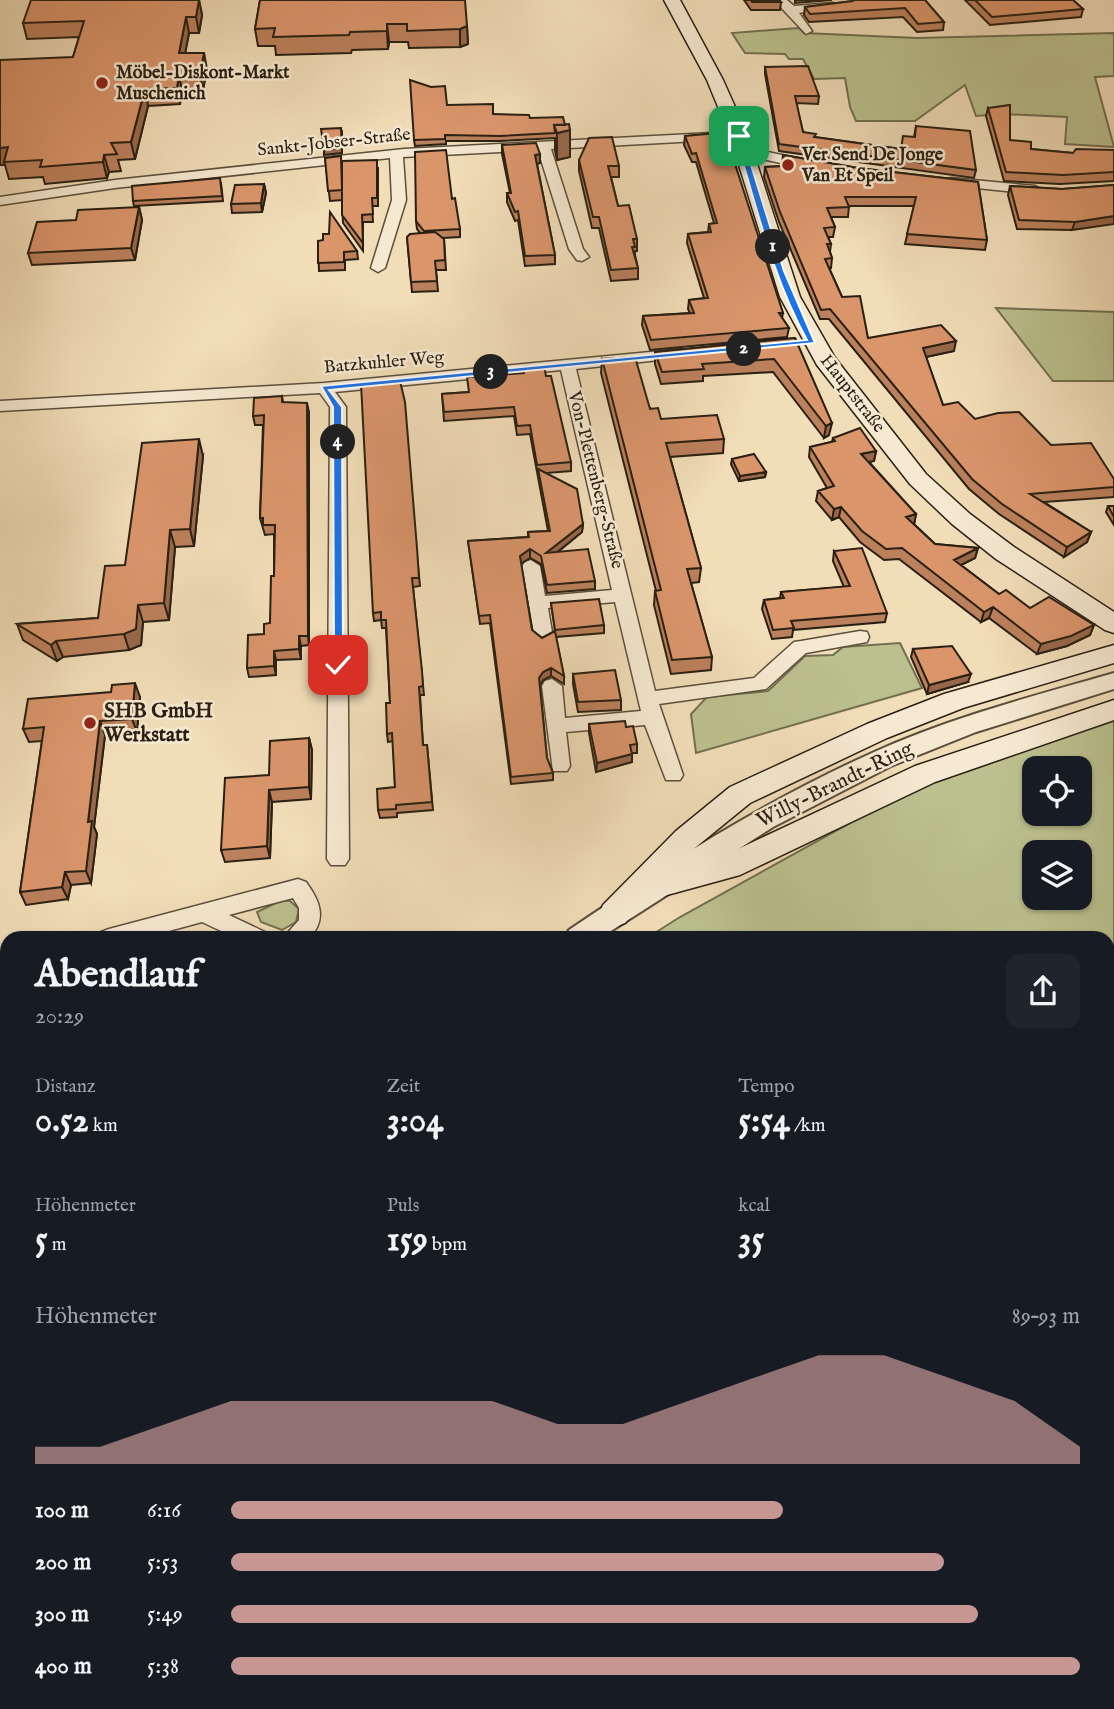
<!DOCTYPE html>
<html lang="de">
<meta charset="utf-8">
<style>
body{margin:0;font-family:"IM FELL English",serif;background:#20242c;color:#f1f3f6;height:100vh;display:flex;flex-direction:column;font-size:26px;white-space:nowrap}
*{box-sizing:border-box;margin:0}
p{font-size:23px;color:#9ea1a6}
.icon{flex:none;width:38px;height:38px;fill:none;stroke:currentColor;stroke-width:2;stroke-linecap:round;stroke-linejoin:round}
.map{position:relative;flex:1;overflow:hidden}
.panel{position:absolute;left:0px;top:931px;width:1115px;height:779px;display:flex;flex-direction:column;background:#171b24;border-radius:21px 21px 0 0;box-shadow:0 2px 5px #0004}
.panel>*{flex:none}
.fabs{position:absolute;left:1022px;top:756px;display:grid;gap:14px}
.fabs a{display:grid;place-items:center;width:70px;height:70px;border-radius:14px;background:#171b24;box-shadow:0 2px 5px #0004;font-size:35px}
.pin{position:absolute;display:grid;place-items:center;width:60px;height:60px;color:#fff;margin:-30px;border-radius:14px;box-shadow:0 4px 10px #0006}
.km{position:absolute;width:35px;height:35px;margin:-18px;border-radius:50%;background:#222;color:#fff;font-size:19px;line-height:35px;text-align:center}
.round{display:grid;place-items:center;flex:none;width:74px;height:74px;border-radius:14px;background:#20242c}
.summary{display:flex;align-items:center;justify-content:space-between;height:119px;padding:0 35px}
h1{font-size:38px;font-weight:800;line-height:52px}
.stats{display:grid;grid-template-columns:repeat(3,1fr);gap:10px;height:119px;padding:7px 35px}
.stats div{display:grid;align-content:center}
.stats b{font-size:35px;font-weight:800}
.stats small{font-size:19px;font-weight:400}
.stats p{font-size:19px}
.chart{height:196px;padding:14px 35px}
.chart p{display:flex;justify-content:space-between}
.chart svg{width:100%;height:126px;margin-top:7px;fill:#c59692;opacity:.7}
ul{padding:0 35px;list-style:none;font-size:23px}
li{display:grid;grid-template-columns:112px 84px 1fr;align-items:center;height:52px}
li i{height:18px;border-radius:9px;background:#c59692}
.map>svg:first-child{display:block}
</style>
<div class="map">
<svg width="1114" height="1709" viewBox="0 0 1114 1709">
<rect width="100%" height="100%" fill="#f1ddb8"/>
<filter id="stains"><feTurbulence type="fractalNoise" baseFrequency=".00286" numOctaves="4"/><feColorMatrix values="0 0 0 0 .2 0 0 0 0 .09 0 0 0 0 .02 0 0 0 .5 -.17"/></filter>
<radialGradient id="worn" r=".72"><stop offset=".6" stop-color="#630" stop-opacity="0"/><stop offset="1" stop-color="#630" stop-opacity=".3"/></radialGradient>
<path fill="#bbc08e" stroke="#727050" stroke-width="2" fill-rule="evenodd" d="M799 28 804 33 917 38 1114 33V76L1095 77 1114 147 1065 144 1067 117 1003 114 976 116 965 85 915 121H856L850 107 845 78 814 79 803 59H789L785 54 745 53 732 33Z
M996 308 1114 312V381H1053Z
M900 643 922 688 696 753 691 714 707 697 768 691 805 656 833 655 843 647Z
M1114 721V1428L1108 1429V938H647L680 917 908 791ZM1034 768H1080V814H1034ZM1034 852H1080V898H1034Z
M282 900 290 901 299 909 296 922 282 930 261 922 257 912Z
M7 1262V1336L0 1337V1263Z"/>
<g fill="none" stroke-linecap="round" stroke-linejoin="round">
<defs>
<path id="minor" d="M774 0H787L794 6 833 3 839 6 799 13 812 31 806 34Z
M712 133 718 137 716 140 551 149 583 249 589 257 582 261 577 260 569 249 538 150 403 157 406 200 385 268 378 272 371 268 392 200 390 158 115 188 0 205V197L115 180 404 149Z
M744 147 814 162 815 165 809 169 739 154V148Z
M952 178 1035 186 1042 190 1035 194 947 185V179Z
M682 349 690 354 687 357 576 369 655 691 754 678 794 642 801 641 860 631 867 632 869 637 867 642 806 653 766 689 659 704 683 775 680 780H666L645 725 566 732 570 766 567 771H553L542 686 545 681 552 679 562 686 565 718 641 711 615 602 548 608 553 638 544 644 535 638 522 566 525 562 531 560 540 566 545 596 612 590 561 370 335 392 346 407 349 859 345 865H331L327 859 330 407 320 393 0 411V401L324 383Z
M298 879 306 882C320 901 327 918 310 938H283L299 920V908L293 898 229 915 265 932 268 938H236L202 922 143 938H98L101 932 109 929Z
M7 955V973L0 975V957Z
M1108 1692 1113 1703 1111 1709H1052L1054 1703H1108Z"/>
<path id="tertiary" d="M1114 673V689L976 732 891 766 773 827 600 938H565L569 930C666 864 765 801 872 753 949 718 1033 696 1114 673Z
M7 1219V1249L0 1250V1220Z"/>
<path id="secondary" d="M664 0H680L723 80 748 136 800 297 835 358 926 474 970 514 1014 547 1114 612V633L1105 630 996 559 952 524 910 484 817 365 780 297 730 136 707 80Z
M1114 645V663L963 708 887 738 750 803 696 847 674 871 721 857 915 766 1114 700V720L935 782 740 875 645 901 625 923 614 927 603 923 599 914 603 905 676 831 730 787 867 724 944 694Z"/>
</defs>
<use href="#minor" stroke="#5b4f3c" stroke-width="3"/>
<use href="#tertiary" stroke="#5b4f3c" stroke-width="4"/>
<use href="#secondary" stroke="#292013" stroke-width="3"/>
<use href="#minor" fill="#f6e9d1" fill-rule="evenodd"/>
<use href="#tertiary" fill="#f6e9d1" fill-rule="evenodd"/>
<use href="#secondary" fill="#f6e9d1" fill-rule="evenodd"/>
</g>
<path fill="#bb805c" stroke="#292013" stroke-width="2" d="M199 0 202 15 199 33H189L185 53 207 69 203 90 182 91 180 104 148 106 135 159 118 160 121 171 109 172 107 178 45 184 43 177 9 179 5 165H0L73 57 79 37 27 39 23 23Z
M260 0 467 26 468 44 460 47 409 48 408 42H389L388 49 352 50 351 53 276 55 275 46H258L255 29Z
M744 0H779L781 2 780 10H751Z
M925 0 944 22 943 30 917 32 903 17 809 22 804 15 805 7 853 1Z
M965 0H1073L1083 9 1081 17 990 25Z
M765 67 819 96 818 104 796 103 803 132 815 137 901 149 914 137 916 126 976 170 974 178 779 151 765 74Z
M988 108 1010 140 1031 149 1073 153 1114 150V181L1060 184 1004 181 986 116Z
M493 114 530 118 565 125 570 130V157L557 160 555 151V138L500 141H446V144L415 146 414 140Z
M717 133 783 313 782 318 789 328 787 337 650 350 642 325 643 316 690 313 688 309 689 300 704 298 687 243 688 234 708 232 709 224 714 223 696 162H692L684 145 685 136Z
M502 145 540 154V163L537 164 555 255V264L525 266 518 220 515 221 507 202V193H510L502 154Z
M783 155 858 168 978 182 987 240 985 250 905 244 914 206H849L848 217H831L835 227 833 237H828L831 244 830 252 832 258 831 268H829L842 297 868 338 954 351 926 357 943 405 975 419 1051 445 1114 479V497L1044 502 1091 532 1087 542 1064 557 999 514 969 489 829 319H820L779 222 764 177 765 167 782 166Z
M325 158 342 166 378 168V206H372L373 222H363V251L343 223 342 200 330 201Z
M579 160 619 166V177H611L618 206 637 239V251H635V255L638 268V279L611 281 599 228H592L579 171Z
M221 183 223 201 134 206 133 201Z
M264 184 266 193 262 212 232 213 231 204Z
M1114 185 1072 230 1017 229 1008 195 1010 186 1062 189Z
M452 199 460 229V237L442 238 444 239 446 270H436L438 291 412 292 407 237 420 233 417 229 416 221Z
M139 207 142 220 135 260 32 265 28 253 76 220Z
M318 241 357 251 358 259 345 260V270L319 271Z
M795 338 829 435 824 438 773 372 703 376V381L661 384 655 364V352Z
M602 359 661 419 724 439 723 453 670 457 701 568 699 582 691 583 712 657 711 670 671 674 654 605 655 591H656L601 373Z
M523 367 571 462V471L546 473 583 524 582 532 558 552 595 581V589L547 593 541 564 530 558 521 564 532 630 542 638 555 631 551 603 604 625V633L556 637 564 676V684L551 676 543 680 540 685 547 758 553 773V780L511 784 490 623 480 624 468 541 528 537V532L548 531 530 434 517 435 514 416 444 421 442 394 469 392 523 373Z
M400 381 420 586 413 587 424 695H420L423 745H427L433 810 397 813V817L380 818 378 810 395 787 393 741 388 742 387 734 390 703 386 628H382L381 620 374 621 373 613Z
M282 396 283 402 309 412V645L301 646V659L276 660V675L249 677 247 668 270 623 274 576V534L265 535 260 518 263 425H255L253 416Z
M833 438 876 451 874 461 869 462 916 514 914 524 935 544 978 548 975 558 961 565 999 594 1030 608 1094 625 1090 635 1067 646 1037 654 989 618 981 622 899 559 884 560 860 542 839 517 832 520 816 501 818 491 827 488 809 457 810 447 832 442Z
M203 456 194 546 175 547 169 620 143 622 141 645 129 650 63 657 57 661 23 640 17 624 98 618 125 565Z
M732 459 766 472 765 477 739 481 731 464Z
M1108 506H1114V525L1106 512Z
M834 551 887 613 885 622 793 630 792 637 772 639 762 609 764 600 780 598 781 592 844 587 833 561Z
M913 649 968 682 927 694 911 657Z
M573 674 621 700V710L578 712 573 684Z
M140 697 137 732 105 735 94 827 97 834 91 883 71 885 68 899 26 905 20 892 42 741 29 742 23 729Z
M589 724 626 727 637 744V753H632V762L596 772 589 733Z
M309 738 312 750 311 799 272 802 270 858 225 862 221 850 269 775Z
M1114 1456V1472L1109 1461Z
M556 1703H750L728 1709H718L717 1703 697 1709H557Z"/>
<path fill="#99684b" stroke="#292013" stroke-width="2" d="M199 0 202 15 199 33 196 17Z
M795 0H832L795 3Z
M186 17 189 33 182 70 179 53Z
M387 24 389 42 388 49 387 31Z
M467 26 468 44 460 47V29Z
M204 53 207 69 203 90 200 74Z
M179 75 182 91 180 104 177 88Z
M145 89 148 106 135 159 131 142Z
M570 130V157L557 160V133Z
M342 132V153L324 155V150Z
M8 147 4 162 5 165H0V148Z
M540 154V163L536 164 535 155Z
M104 155 109 172 107 178 103 162Z
M264 184 266 193 262 212 261 203Z
M139 207 142 220 135 260 131 248Z
M1114 216V224L1072 230 1075 222Z
M956 341 954 351 921 358 923 348Z
M307 403 309 412V645L308 636Z
M832 423 829 435 824 438 826 426Z
M199 439 203 456 194 546 190 529Z
M876 451 874 461 859 464 861 454Z
M766 472 765 477 739 481 740 476Z
M841 507 839 517 832 520 834 509Z
M916 514 914 525 906 517Z
M583 524 582 532 546 561V553Z
M170 530 175 547 169 620 164 603Z
M1091 532 1087 542 1064 557 1067 547Z
M978 548 975 558 951 570 954 560Z
M530 549V558L520 564V556Z
M138 605 143 622 141 645 129 650 124 634Z
M993 607 989 618 981 622 984 612Z
M1094 625 1090 635 1067 646 1037 654 1041 644Z
M299 636 301 646V659L299 649Z
M56 641 63 657 57 661 51 645Z
M274 651 276 660V675L274 666Z
M551 668V676L543 680 539 686V678L543 672Z
M971 674 968 682 927 694 929 685Z
M135 683 140 697 137 732 132 719Z
M100 721 105 735 94 827 97 834 91 883 86 871 88 822Z
M309 738 312 750 311 799 309 787Z
M632 754V762L596 772 597 763Z
M269 790 272 802 270 858 267 846Z
M65 872 71 885 68 899 62 887Z
M7 1093V1103L2 1094Z
M708 1703H717L697 1709H686Z
M739 1703H750L728 1709H721Z"/>
<path fill="#da956b" stroke="#292013" stroke-width="2" d="M31 0H199L196 17H186L179 53H204L200 74 179 75 177 88 145 89 131 142 111 143 117 154 104 155 103 162 40 167 42 160 4 162 8 147 0 148V60L73 57 84 21 23 23Z
M260 0H465L467 26 460 29 407 31V24H387V31L350 32 349 35 273 37 275 28 255 29Z
M751 0H779L781 2H752Z
M854 0H925L944 22 918 24 905 8 810 14 805 7 853 1Z
M975 0H1073L1083 9 992 17Z
M808 66 819 96H795L803 132 816 134 814 137 901 149 903 136 915 137 916 126 970 131 976 170 779 144 765 67Z
M410 80 431 87 445 86 447 105 493 104V114L529 115 530 118 563 117 565 125H554L555 133 500 136 445 135V139L414 140Z
M1010 105V140L1031 142V149L1073 153 1076 149 1114 150V172L1063 175 1006 172 988 108Z
M569 124 570 130 557 133 554 125Z
M341 128 342 148 324 150 321 129Z
M717 133 726 136 783 313H779L789 328 651 340 643 316 694 313 689 300 708 298 688 234 711 232 709 224 717 223 696 153 692 154 685 136Z
M612 137 619 166H608L618 206 629 205 637 239H633L635 247H632L638 268 611 270 599 217H593L579 160 589 138Z
M536 143 540 154 535 155 555 255 525 256 518 211 515 212 507 193H511L502 145Z
M446 150 452 199 455 198 460 229 424 231 416 221 415 152Z
M783 155 858 168 978 182 987 240 907 234 916 197H845L849 207 827 208 835 227 824 228 831 244H827L832 258 825 259 842 297 860 296 868 338 941 325 956 341 923 348 943 405 958 402 975 419 998 413 1019 412 1051 445 1091 443 1114 479V487L1030 494 1091 532 1067 547 1002 504 972 479 830 309 821 310 780 212 765 167 786 166Z
M341 156 342 190 328 191 325 158Z
M377 160V198H372L373 214 362 215 363 243 342 215V161Z
M220 178 222 196 133 201 132 186Z
M264 184 261 203 231 204 235 185Z
M1114 185V216L1075 222 1019 220 1010 186 1062 189Z
M139 207 131 248 28 253 37 222 76 220 78 210Z
M330 212 357 251 344 252V262L318 263V241L323 240V234H329Z
M435 232 444 239 445 260 435 261 437 281 411 282 407 237 410 234Z
M795 338 832 423 826 426 774 359 702 364 704 369 662 372 655 352Z
M635 357 650 409 658 408 661 419 717 415 724 439 666 443 701 568 687 569 712 657 672 660 655 591 661 590 602 359Z
M544 366 546 376H551L571 462 537 465 530 425 517 426 514 407 444 412 442 394 469 392 467 377 524 373 523 367Z
M400 381 405 402 417 548 419 578H412L422 671 423 686 419 687 423 745H427L432 802 396 805V809L378 810 377 789 395 787 392 733 387 734 386 703H390L386 620H381V612L373 613 361 384Z
M282 396V402L307 403 308 636H299V649L274 651V666L247 668 248 635 264 634V624L270 623 271 576H274L275 525H263V518H260L264 415 253 416 254 398Z
M860 428 876 451 861 454 916 514 906 517 935 544 978 548 954 560 999 594 1006 590 1030 608 1049 597 1094 625 1071 636 1041 644 993 607 984 612 902 548 886 549 862 531 841 507 834 509 818 491 834 486 810 447 835 441 833 438Z
M199 439 190 529 170 530 164 603 138 605 136 629 124 634 56 641 51 645 17 624 98 618 105 566 125 565 142 443Z
M754 454 766 472 740 476 732 459Z
M538 469 577 489 583 524 546 553 588 549 595 581 547 585 541 556 530 549 520 556 532 630 542 638 555 631 564 676 551 668 543 672 539 678 547 758 553 773 511 777 490 615 479 616 468 541 529 537 528 532 550 531Z
M1108 506H1114V517Z
M862 548 887 613 791 621 794 628 773 630 764 600 784 598 781 592 850 586 834 551Z
M599 599 604 625 555 630 551 603Z
M952 646 971 674 929 685 913 649Z
M615 670 621 700 578 702 573 674Z
M135 683 132 719 100 721 88 822 92 821 86 871 65 872 62 887 20 892 44 727 23 729 28 699 111 692 112 685Z
M625 721 626 727 633 726 637 744 630 745 632 754 597 763 589 724Z
M309 738V787L269 790 267 846 221 850 225 778 269 775 270 741Z
M7 984V1093L2 1094 0 1083V986Z
M1114 1543V1634L1108 1636V1550L1110 1549 1111 1544Z
M557 1703H708L686 1709H558Z
M720 1703H739L721 1708Z"/>
<path fill="#1a73e8" stroke="#fff" stroke-width="2" d="M739 134 742 136 784 271 815 343 329 390 342 407 343 665 334 667 333 407 321 386 807 340C772 277 756 204 735 136Z"/>
<g fill="#8f2418" stroke="#f6e9d1" stroke-width="2.5">
<circle cx="102" cy="83" r="7"/>
<circle cx="788" cy="165" r="7"/>
<circle cx="90" cy="723" r="7"/>
</g>
<g text-anchor="middle" dominant-baseline="central" stroke-width="5" stroke-linejoin="round" paint-order="stroke">
<g font-size="18" font-weight="bold" fill="#292013" stroke="#f6e9d1" text-anchor="start">
<text x="116" y="73">Möbel-Diskont-Markt<tspan x="116" dy="21">Muschenich</tspan></text>
<text x="802" y="155">Ver Send De Jonge<tspan x="802" dy="21">Van Et Speil</tspan></text>
</g>
<g font-size="18" fill="#292013" stroke="#f6e9d1">
<text transform="translate(334 143) rotate(-6)">Sankt-Jobser-Straße</text>
<text transform="translate(384 363) rotate(-5)">Batzkuhler Weg</text>
<text transform="translate(852 394) rotate(52)">Hauptstraße</text>
<text transform="translate(595 480) rotate(76)">Von-Plettenberg-Straße</text>
</g>
<g font-size="21" font-weight="bold" fill="#292013" stroke="#f6e9d1" text-anchor="start">
<text x="104" y="711">SHB GmbH<tspan x="104" dy="24">Werkstatt</tspan></text>
</g>
<g font-size="21" fill="#292013" stroke="#f6e9d1">
<text transform="translate(835 785) rotate(-26)">Willy-Brandt-Ring</text>
</g>
</g>
<rect width="100%" height="100%" filter="url(#stains)"/>
<rect width="100%" height="100%" fill="url(#worn)"/>
</svg>
<div class="fabs">
<a><svg class="icon" aria-label="locate" viewBox="0 0 24 24"><circle cx="12" cy="12" r="6"/><path d="M12 2v4M12 18v4M2 12h4M18 12h4"/></svg></a>
<a><svg class="icon" aria-label="layers" viewBox="0 0 24 24"><path d="M12 4l9 5-9 5-9-5zM3 14l9 5 9-5"/></svg></a>
</div>
<div class="pin" style="left:739px;top:136px;background:#1e9e55"><svg class="icon" aria-label="arrive" viewBox="0 0 24 24"><path d="M6 21V4h12l-3 4 3 4H6"/></svg></div>
<div class="pin" style="left:338px;top:665px;background:#d93025"><svg class="icon" aria-label="check" viewBox="0 0 24 24"><path d="M5 12l5 5 9-10"/></svg></div>
<b class="km" style="left:773px;top:247px">1</b>
<b class="km" style="left:744px;top:349px">2</b>
<b class="km" style="left:491px;top:372px">3</b>
<b class="km" style="left:338px;top:442px">4</b>
<section class="panel">
<div class="summary"><div><h1>Abendlauf</h1><p>20:29</p></div><a class="round"><svg class="icon" aria-label="share" viewBox="0 0 24 24"><path d="M12 15V3M7 8l5-5 5 5M5 13v7h14v-7"/></svg></a></div>
<div class="stats">
<div><p>Distanz</p><b>0.52<small> km</small></b></div>
<div><p>Zeit</p><b>3:04</b></div>
<div><p>Tempo</p><b>5:54<small> /km</small></b></div>
</div>
<div class="stats">
<div><p>Höhenmeter</p><b>5<small> m</small></b></div>
<div><p>Puls</p><b>159<small> bpm</small></b></div>
<div><p>kcal</p><b>35</b></div>
</div>
<div class="chart"><p><span>Höhenmeter</span>89–93 m</p>
<svg viewBox="0 0 160 44" preserveAspectRatio="none"><path d="M0 44V38L10 38L20 30L30 22L40 22L50 22L60 22L70 22L80 30L90 30L100 22L110 14L120 6L130 6L140 14L150 22L160 38V44z"/></svg>
</div>
<ul>
<li><b>100 m</b>6:16<i style="width:65%"></i></li>
<li><b>200 m</b>5:53<i style="width:84%"></i></li>
<li><b>300 m</b>5:49<i style="width:88%"></i></li>
<li><b>400 m</b>5:38<i style="width:100%"></i></li>
</ul>
</section>
</div>
